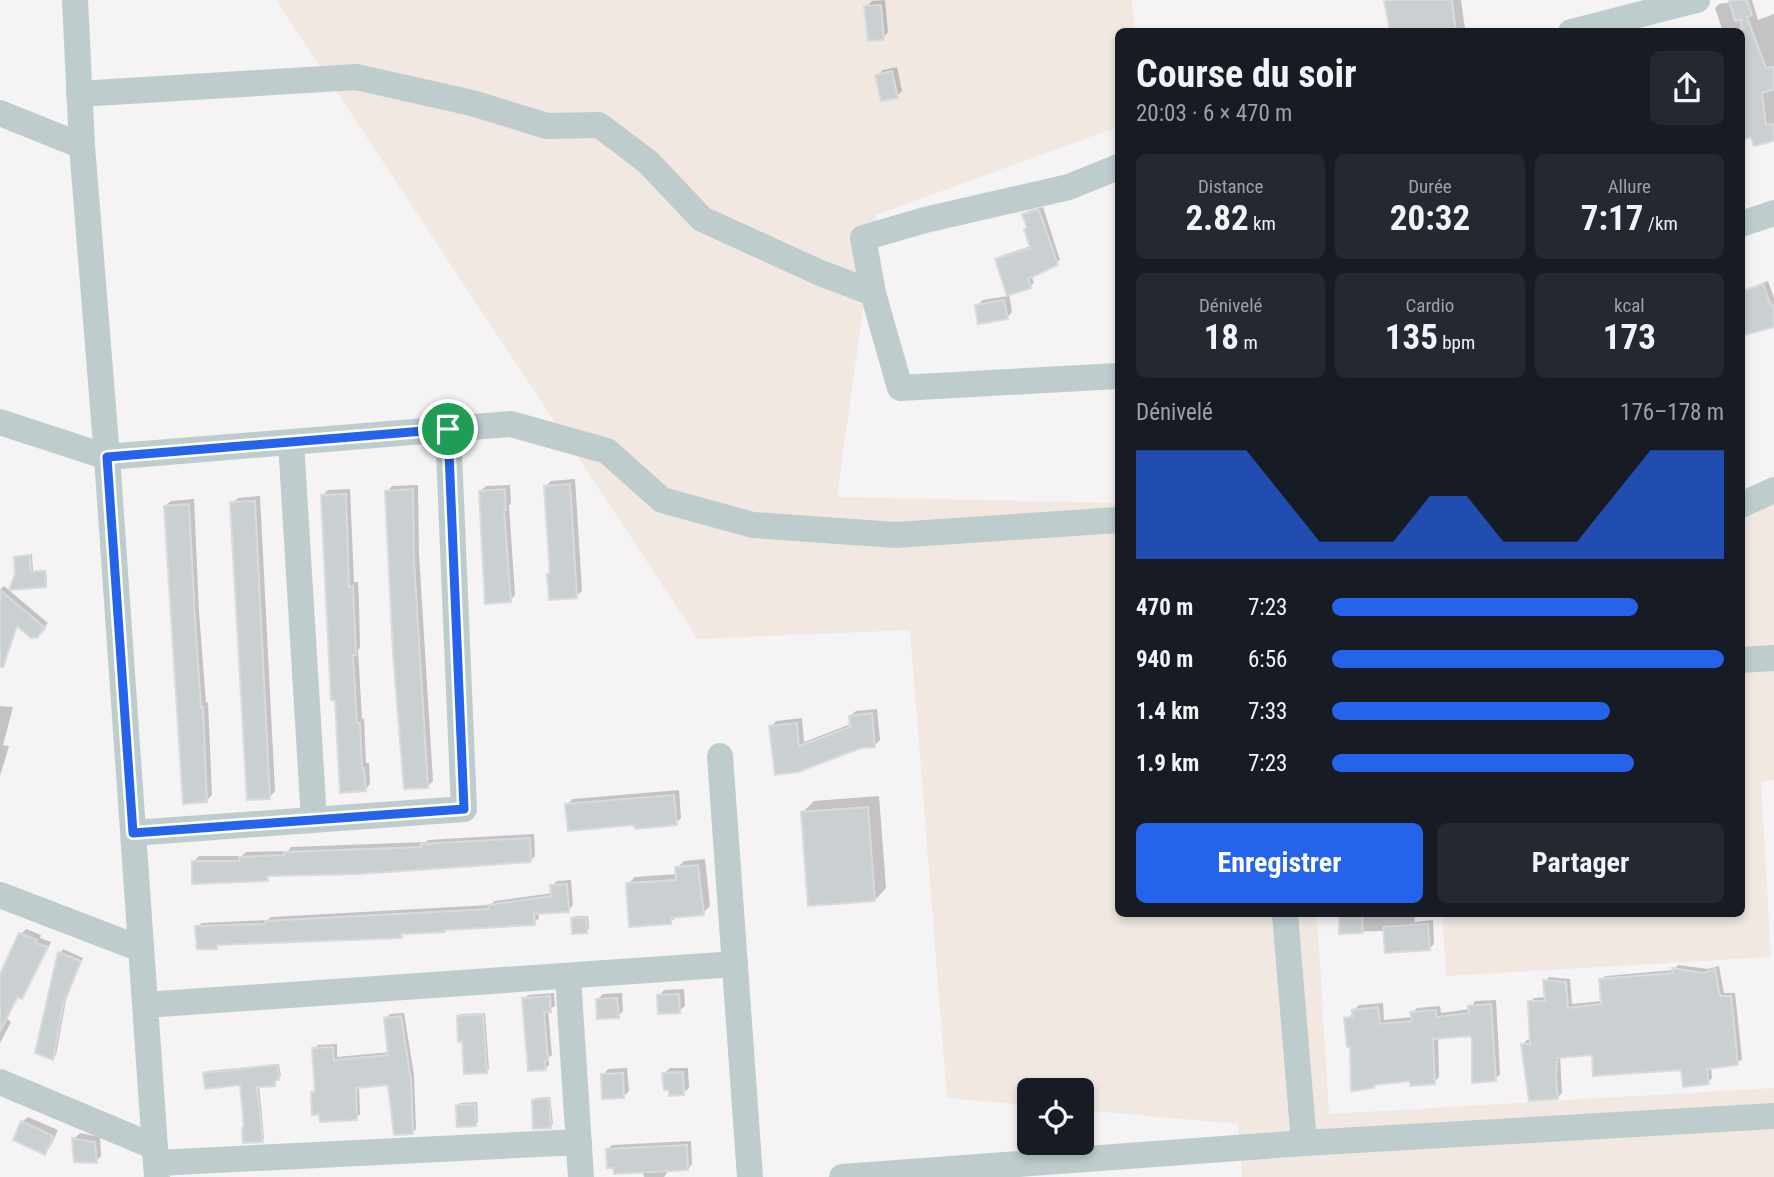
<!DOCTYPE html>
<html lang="fr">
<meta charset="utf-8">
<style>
body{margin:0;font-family:"Roboto Condensed",sans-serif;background:#242831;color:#f1f3f6;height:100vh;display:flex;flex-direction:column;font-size:26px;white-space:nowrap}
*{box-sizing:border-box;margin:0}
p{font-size:23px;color:#9ea1a6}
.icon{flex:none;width:38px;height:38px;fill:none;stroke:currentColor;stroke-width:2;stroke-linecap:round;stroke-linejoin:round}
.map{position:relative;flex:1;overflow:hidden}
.panel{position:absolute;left:1115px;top:28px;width:630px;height:889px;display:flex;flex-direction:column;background:#171b24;border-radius:10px;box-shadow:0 4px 10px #0003}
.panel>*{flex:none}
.buttons{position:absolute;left:1017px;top:1078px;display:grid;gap:14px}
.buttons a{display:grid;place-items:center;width:77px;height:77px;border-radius:10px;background:#171b24;box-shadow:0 4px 10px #0003;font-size:35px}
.pin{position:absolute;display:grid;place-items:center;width:60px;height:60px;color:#fff;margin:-30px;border:4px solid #fff;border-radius:50%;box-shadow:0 2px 7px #0007}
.round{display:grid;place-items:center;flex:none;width:74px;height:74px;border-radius:10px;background:#242831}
.head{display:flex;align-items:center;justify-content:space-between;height:119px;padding:0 21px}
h1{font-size:38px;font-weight:700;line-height:52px}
.stats{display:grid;grid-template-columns:repeat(3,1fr);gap:10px;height:119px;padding:7px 21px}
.stats div{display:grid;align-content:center;border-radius:10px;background:#242831;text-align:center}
.stats b{font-size:35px;font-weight:700}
.stats small{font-size:19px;font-weight:400}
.stats p{font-size:19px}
.chart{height:196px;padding:14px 21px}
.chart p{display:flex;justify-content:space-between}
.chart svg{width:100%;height:126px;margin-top:7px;fill:#2563eb;opacity:.7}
.cta{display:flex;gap:14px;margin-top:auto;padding:14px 21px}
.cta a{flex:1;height:80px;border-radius:10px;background:#2563eb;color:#fff;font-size:28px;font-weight:700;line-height:80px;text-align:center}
.cta a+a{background:#242831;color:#f1f3f6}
ul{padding:0 21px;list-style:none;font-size:23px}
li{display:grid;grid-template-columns:112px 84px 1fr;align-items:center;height:52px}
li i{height:18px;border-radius:9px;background:#2563eb}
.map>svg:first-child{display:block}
</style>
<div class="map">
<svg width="1774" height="1177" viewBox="0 0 1774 1177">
<rect width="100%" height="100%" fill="#f5f3f3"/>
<path fill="#f2e8e2" d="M276 0H1132L1135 31 1118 32V127L876 215 837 497 1118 503V914H1317L1329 1114 1774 1088V1177H1242L1238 1124 1082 1110V1090H1029V1105L947 1098 910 630 698 639Z
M1774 492V780L1761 781 1771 957 1446 976 1442 914H1741V494Z"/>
<path fill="#0003" d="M885 0 888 32 883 38 866 7 872 1Z
M1386 0H1461L1465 29 1462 32H1392Z
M1732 0H1752L1758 20 1774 14V139L1755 144 1741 32H1723L1715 8 1719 4 1732 2Z
M897 67 902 91 897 96 877 75 883 70Z
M1043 207 1060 260 1031 275 1034 283 1030 286 1009 293 1012 312 1007 317 977 306 983 300 1008 296 997 260 1000 256 1031 246 1024 214 1028 211Z
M1768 281 1774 298V325L1741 334V291Z
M575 479 582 591 576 596 549 575 551 572 546 486 551 481Z
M418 485 419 554 433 781 428 786 387 492 392 486Z
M510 485 511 503 509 505 515 595 510 601 481 491 486 486Z
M350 489 354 582H358L359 603 360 648 358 650 362 719 364 718 366 763H369L370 784 365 790 323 495 328 490Z
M260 496 275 791 270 797 232 503 238 498Z
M194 499 199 612 206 703 208 702 212 795 207 800 165 506 171 501Z
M32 554 33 571 46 570 47 583 45 585 17 575 16 558Z
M4 586 48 623 42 631 0 609V590Z
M0 706 13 707 3 745 9 746 0 776Z
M877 709 880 740 875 745 861 746 798 771 771 727 776 721 802 718 804 742 851 724 850 716 856 711Z
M679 790 681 818 676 823 567 804 573 799Z
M879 796 886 888 875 900 803 812 814 801Z
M534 834 535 856 530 861 271 875 267 879 194 861 199 856H242L246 852 288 851 291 847 426 842 428 840Z
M705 859 710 906 703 913 678 915 671 922 628 884 635 877 677 874V868L684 861Z
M571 880 573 905 568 910 538 912 539 918 534 923 404 932 401 936 220 943 217 947 197 927 202 923 268 920 271 917 490 905 495 901 553 893 552 886 557 881Z
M1341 914H1414L1415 922 1433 920 1434 944 1429 949 1385 931 1341 932Z
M575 916H588L589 929 586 931 573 919Z
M26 929 41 935 40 938 51 942 26 992 21 997 19 996 7 1019 11 1022 0 1043V978L21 934Z
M63 949 83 958 66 1000 56 1055 52 1058 37 1052 60 953Z
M1678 965 1708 969 1719 966 1724 993H1735L1742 1059 1737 1063 1711 1067 1712 1078 1708 1082 1683 1068 1593 1053 1560 1056 1562 1093 1558 1097 1523 1044 1527 1040H1532L1530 1002 1534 998 1547 997 1545 981 1549 977 1570 979 1572 1004 1602 1001 1601 980 1605 976 1674 970Z
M684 989 685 1006 679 1011 659 996 664 990Z
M554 993 555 1006 548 1010 552 1055 549 1057V1065L545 1069 524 999 528 995Z
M622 993 623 1011 618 1016 597 1000 603 994Z
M1496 1000 1500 1074 1495 1079 1471 1034 1438 1037 1439 1077 1434 1082 1412 1079 1377 1083 1374 1086 1352 1045 1346 1019 1354 1013V1010L1359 1005 1383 1003 1384 1020 1413 1017 1412 1013 1417 1008 1440 1006 1441 1013 1470 1009 1475 1001Z
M404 1013 414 1075 416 1129 412 1133 390 1083 359 1086 360 1114 356 1118 313 1093 317 1089 314 1049 318 1045 337 1044V1057L390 1052 386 1018 390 1014Z
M485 1013 489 1069 487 1071 464 1039 459 1016 461 1014Z
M279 1064 281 1076 276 1078V1082L274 1084 259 1085 264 1138 262 1140 246 1126 241 1083 205 1073 207 1071Z
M627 1068 629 1091 623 1097 603 1075 608 1069Z
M670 1068H688L689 1088 683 1093 664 1074Z
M550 1097 553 1124 550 1126 533 1100 536 1098Z
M477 1102 478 1122 476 1124 458 1106 460 1103Z
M28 1117 58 1130 50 1147 45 1152 22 1122Z
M80 1133 100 1137 101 1156 96 1161 74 1139Z
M691 1141 692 1164 688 1169 669 1170 664 1177H644L643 1171 615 1166 607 1150 612 1145Z"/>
<path fill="#cacfd2" stroke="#d7dbde" stroke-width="2" d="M1384 0H1452L1456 32H1390Z
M1729 0H1747L1752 15 1747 17 1766 68 1774 67V89L1762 93 1766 125 1774 124V141L1754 146 1751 137 1741 140V19L1735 21Z
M881 5 884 40 868 41 864 6Z
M892 71 898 98 881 101 875 75Z
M1039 210 1058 265 1028 279 1031 288 1007 296 995 259 1030 248 1024 229 1027 228 1022 214Z
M1763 284 1771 306 1774 305V327L1741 336V292Z
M1004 300 1008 319 978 324 975 305Z
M570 484 577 598 549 600 547 574H550L544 486Z
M413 489 414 561 428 788 404 789 393 653 385 491Z
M505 489 506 510H504L511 602 485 604 479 491Z
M346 494 349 587 353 586 356 655H353L357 723H360L362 768H364L366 791 340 793 335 700H331L321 495Z
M255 501 270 799 247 800 230 502Z
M189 504 195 619 201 707H203L207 802 183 804 164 506Z
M30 555 31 572 45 571 46 587 9 590 15 574 14 557Z
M0 590 45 628 37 638H31L17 626 3 667H0Z
M872 713 875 747 861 748 798 772 775 775 769 726 797 723 799 746 850 727 849 716Z
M674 795 677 825 635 829 634 825 568 831 565 804Z
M868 807 875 901 808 906 801 812Z
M530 838 531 862 359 874 267 876 268 881 192 884V861H239V857L284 855V852L421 847V844Z
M698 865 704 915 671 918V924L629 927 626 883 676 880 675 867Z
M567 884 569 912 534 914 535 925 445 930V932L401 934 402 938 217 945V949H197L195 926 265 924V921L489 909 488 905 551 896 550 885Z
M1339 914H1362L1363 933 1339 934Z
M586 917 587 933 572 934 571 918Z
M1428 924 1430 950 1385 953 1383 927Z
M19 933 37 940 36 943 48 947 22 999 17 997 0 1032V974Z
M58 952 81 961 63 1005 53 1060 35 1053Z
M1672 968 1703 973 1715 969 1720 996H1731L1738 1065 1707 1069 1709 1084 1683 1087 1681 1070 1593 1076 1592 1055 1557 1058 1556 1078 1558 1099 1529 1101 1521 1044H1530L1528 1001H1545L1543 980 1566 982 1568 1008 1601 1004 1599 979 1673 973Z
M679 994 680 1013 658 1014 657 995Z
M550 996 551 1012H544L548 1060 545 1061 546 1070 528 1071 522 998Z
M617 998 619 1018 597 1019 596 999Z
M1491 1004 1496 1081 1472 1083V1039L1470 1036 1433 1039 1435 1084 1410 1086V1081L1374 1085V1088L1351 1091 1350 1047H1347L1344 1018 1353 1017 1352 1010 1378 1007 1380 1024 1412 1021 1410 1012 1436 1010V1017L1469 1013 1468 1006Z
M483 1014 487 1073 464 1074 462 1041 458 1042 457 1016Z
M401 1016 411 1080 413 1134 394 1135 388 1085 356 1088 357 1120 320 1122 319 1114 312 1115 311 1092H315L312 1048 333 1047 334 1060 388 1055 384 1018Z
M274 1065 278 1066 279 1080H275V1086L257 1087 263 1142 243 1143 242 1128 244 1127 240 1085 205 1089 203 1073Z
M683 1072 684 1095 669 1096V1090H664L662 1073Z
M623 1073 624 1098 602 1099 601 1074Z
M549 1098 551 1128 533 1129 532 1100Z
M475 1104 476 1126 457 1127 456 1105Z
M21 1121 53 1136 45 1155 13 1140Z
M72 1138 95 1142 97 1163 74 1162Z
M687 1145 688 1170 614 1174 613 1168H607L606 1149Z"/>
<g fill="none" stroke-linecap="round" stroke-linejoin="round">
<path stroke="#beccce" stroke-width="26" d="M75 0 82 146 107 457 157 1177
M1571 32 1697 0
M79 94 356 77 472 103 547 126 599 125 648 162 702 219 818 272 873 293 900 388 1118 376
M0 113 82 146
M1741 224 1774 213
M873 293 863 238 925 220 1069 187 1118 167
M0 422 107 457 511 424 607 451 662 500 753 525 896 535 1118 520
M291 442 314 820
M1741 505 1774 490
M1741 660 1774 658
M720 756 750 1177
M133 833 464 809 448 429
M0 895 141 949
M1285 914 1304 1143
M568 977 581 1177
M145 1005 735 964
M0 1082 155 1147
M156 1163 579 1142
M842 1177 1304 1143 1774 1116"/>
</g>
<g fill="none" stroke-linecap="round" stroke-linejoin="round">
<defs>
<path id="route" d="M448 429 464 809 133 833 107 457Z"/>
</defs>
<use href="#route" stroke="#fff" stroke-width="14"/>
<use href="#route" stroke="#2563eb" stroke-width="9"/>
</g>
</svg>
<div class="buttons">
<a><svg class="icon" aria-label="locate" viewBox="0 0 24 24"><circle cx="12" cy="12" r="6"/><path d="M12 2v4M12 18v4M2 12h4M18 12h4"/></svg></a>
</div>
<div class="pin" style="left:448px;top:429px;background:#1e9e55"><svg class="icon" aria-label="arrive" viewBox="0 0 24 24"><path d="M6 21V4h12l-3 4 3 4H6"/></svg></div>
<section class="panel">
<div class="head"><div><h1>Course du soir</h1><p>20:03 · 6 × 470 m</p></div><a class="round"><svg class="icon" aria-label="share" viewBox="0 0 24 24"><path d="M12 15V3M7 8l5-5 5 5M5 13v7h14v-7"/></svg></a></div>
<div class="stats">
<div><p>Distance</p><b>2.82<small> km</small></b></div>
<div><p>Durée</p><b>20:32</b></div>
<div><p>Allure</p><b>7:17<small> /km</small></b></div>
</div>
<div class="stats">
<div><p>Dénivelé</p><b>18<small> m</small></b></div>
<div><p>Cardio</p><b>135<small> bpm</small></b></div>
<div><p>kcal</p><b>173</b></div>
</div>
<div class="chart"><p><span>Dénivelé</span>176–178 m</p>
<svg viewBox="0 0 160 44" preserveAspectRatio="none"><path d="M0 44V6L10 6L20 6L30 6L40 22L50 38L60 38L70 38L80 22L90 22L100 38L110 38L120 38L130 22L140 6L150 6L160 6V44z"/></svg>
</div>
<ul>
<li><b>470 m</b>7:23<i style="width:78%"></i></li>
<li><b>940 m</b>6:56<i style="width:100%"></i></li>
<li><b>1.4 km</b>7:33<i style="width:71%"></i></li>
<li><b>1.9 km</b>7:23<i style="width:77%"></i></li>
</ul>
<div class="cta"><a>Enregistrer</a><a>Partager</a></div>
</section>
</div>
